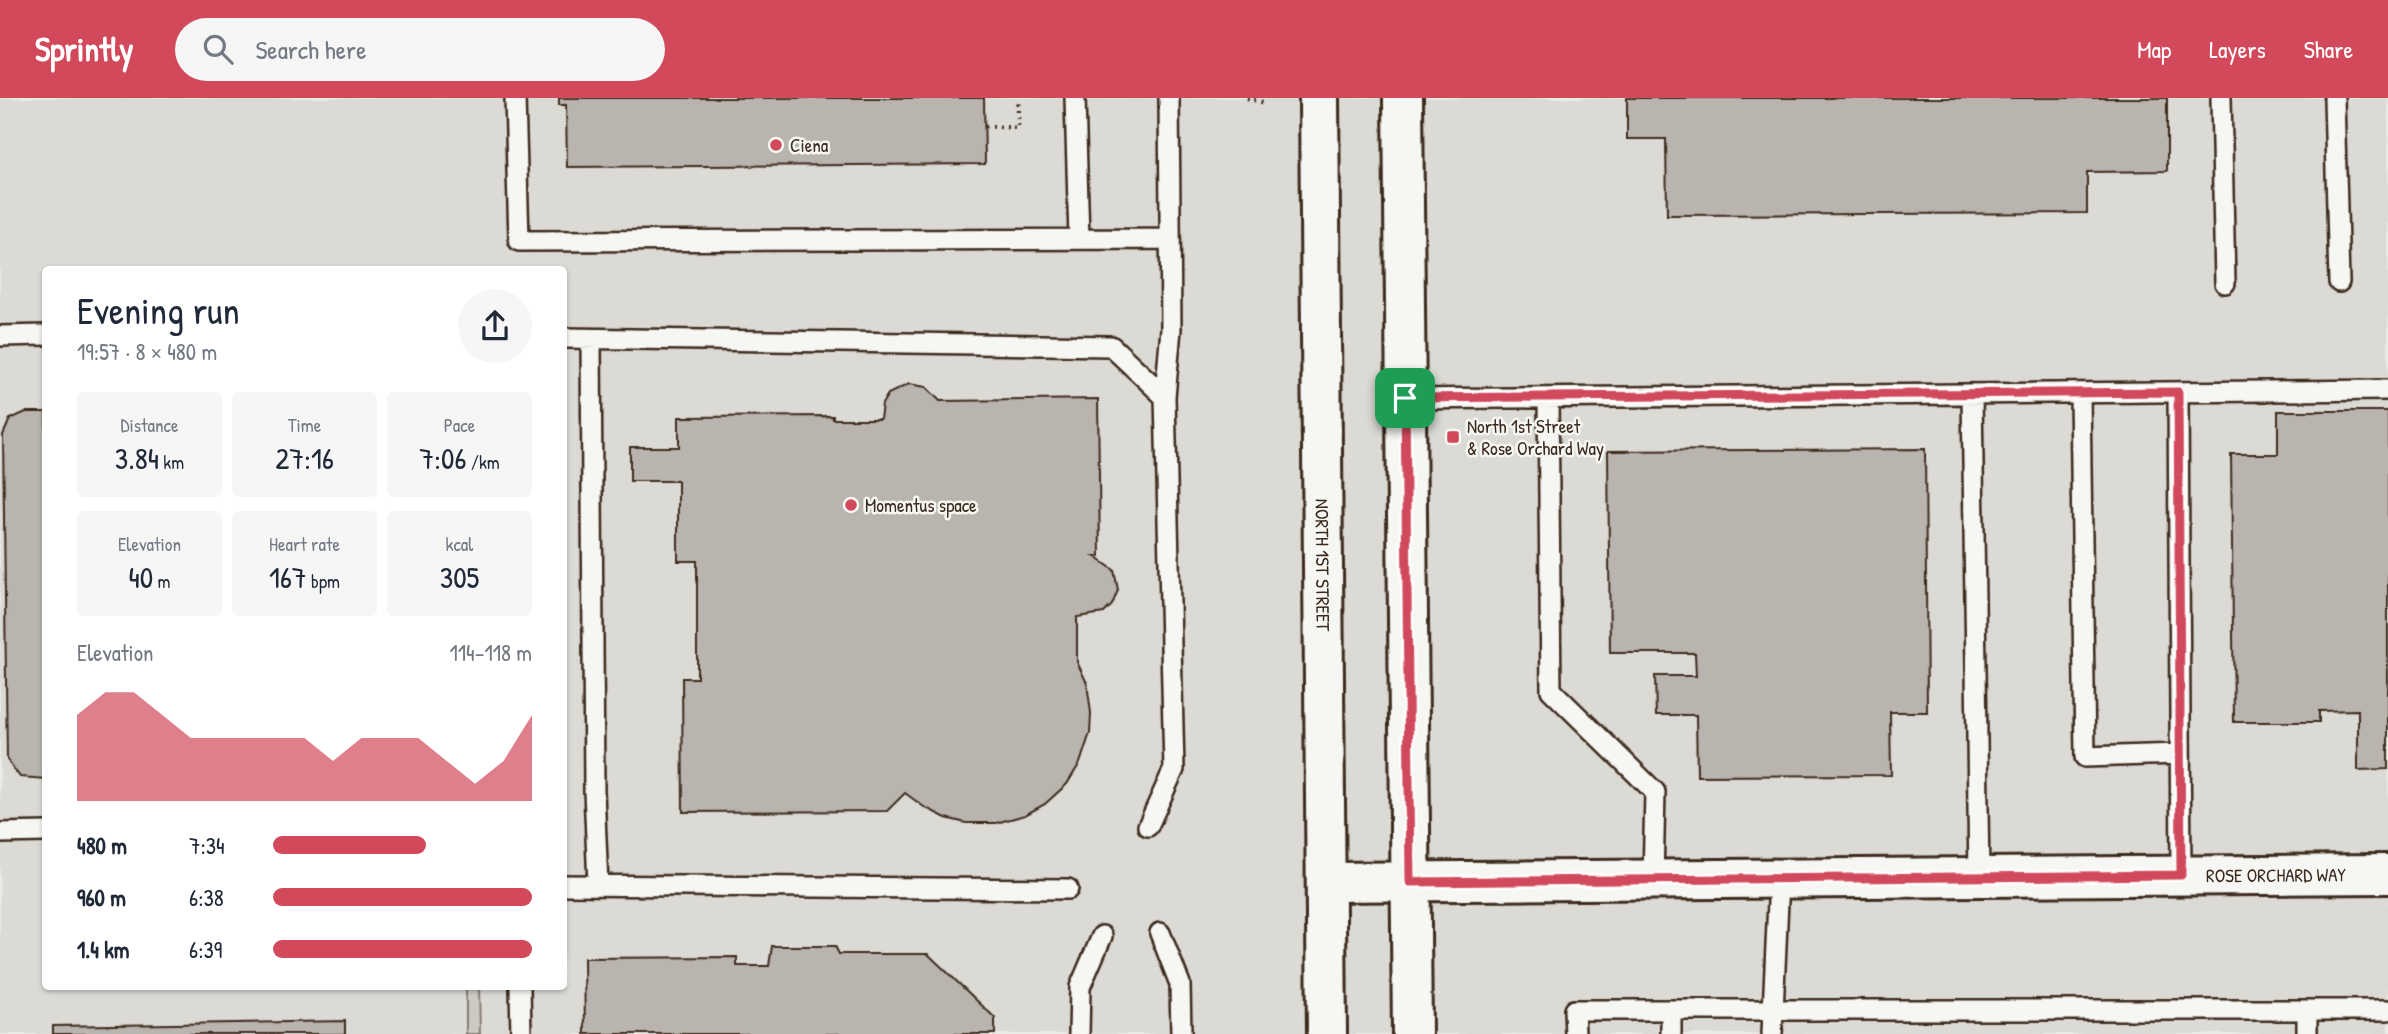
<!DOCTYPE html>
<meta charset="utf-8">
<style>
body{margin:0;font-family:"Patrick Hand",sans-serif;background:#f6f6f7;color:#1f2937;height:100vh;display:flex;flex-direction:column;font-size:26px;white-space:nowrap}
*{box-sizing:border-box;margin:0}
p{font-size:23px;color:#747a83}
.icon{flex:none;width:38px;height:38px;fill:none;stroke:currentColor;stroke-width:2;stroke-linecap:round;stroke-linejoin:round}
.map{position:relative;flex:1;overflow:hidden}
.panel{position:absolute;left:42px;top:168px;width:525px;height:724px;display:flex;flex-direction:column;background:#fff;border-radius:7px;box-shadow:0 2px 5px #0004}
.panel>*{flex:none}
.pin{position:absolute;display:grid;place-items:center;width:60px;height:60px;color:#fff;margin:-30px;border-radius:14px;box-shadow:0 4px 10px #0006}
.round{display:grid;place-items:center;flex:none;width:74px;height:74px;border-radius:37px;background:#f6f6f7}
.headline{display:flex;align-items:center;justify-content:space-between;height:119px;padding:0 35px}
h1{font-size:38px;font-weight:600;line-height:52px}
.metrics{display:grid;grid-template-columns:repeat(3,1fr);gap:10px;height:119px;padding:7px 35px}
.metrics div{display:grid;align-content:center;border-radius:7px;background:#f6f6f7;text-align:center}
.metrics b{font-size:30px;font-weight:600}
.metrics small{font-size:19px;font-weight:400}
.metrics p{font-size:19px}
.chart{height:196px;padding:14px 35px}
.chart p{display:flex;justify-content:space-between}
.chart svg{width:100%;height:126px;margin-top:7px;fill:#d1495b;opacity:.7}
ul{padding:0 35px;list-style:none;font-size:23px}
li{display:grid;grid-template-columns:112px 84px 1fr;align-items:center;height:52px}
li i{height:18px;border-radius:9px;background:#d1495b}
header{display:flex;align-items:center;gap:42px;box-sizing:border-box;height:98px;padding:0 35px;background:#d1495b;color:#fff}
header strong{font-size:33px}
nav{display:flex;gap:38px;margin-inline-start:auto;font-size:24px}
.search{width:490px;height:63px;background:#f6f6f7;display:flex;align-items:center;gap:18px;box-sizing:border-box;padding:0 24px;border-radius:38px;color:#747a83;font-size:26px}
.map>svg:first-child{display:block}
</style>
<header>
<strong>Sprintly</strong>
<div class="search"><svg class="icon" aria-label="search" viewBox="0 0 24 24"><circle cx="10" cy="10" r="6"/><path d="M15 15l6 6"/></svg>Search here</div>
<nav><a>Map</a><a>Layers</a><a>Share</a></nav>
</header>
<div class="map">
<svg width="2388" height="936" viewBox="0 0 2388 936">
<rect width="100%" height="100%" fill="#ebeae5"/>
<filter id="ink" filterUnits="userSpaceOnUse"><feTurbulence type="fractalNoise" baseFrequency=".0143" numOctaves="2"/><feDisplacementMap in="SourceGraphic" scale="14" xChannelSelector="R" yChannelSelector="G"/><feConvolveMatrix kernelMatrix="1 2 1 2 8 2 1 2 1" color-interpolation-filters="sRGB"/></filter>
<g filter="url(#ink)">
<path fill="#dcdad4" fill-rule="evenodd" d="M0 0H2388V936H0ZM46 172H564V889H46Z"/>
<path fill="#cdcac4" stroke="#847a71" stroke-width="2" d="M466 889H479L480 936H466Z"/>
<path fill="#bab4ae" stroke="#3b2a1e" stroke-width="2" d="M559 0H984L985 66 567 69 566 7H559Z
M1627 0H2167V73L2087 74V115L1667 117 1666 41H1627Z
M909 286 926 289 940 303 1098 301 1100 458H1094L1114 472 1118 492 1112 507 1104 515 1077 519V564L1087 585 1091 615 1090 635 1080 665 1067 686 1045 706 1025 717 996 725H966L946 720 924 709 905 695 887 713 683 714 682 580H697V463H678V383H630V349H679V319L833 318V321H880L882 306 888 296Z
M2278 313H2388V671L2358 672V612L2319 613V624H2234L2231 356H2278Z
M26 314H46V681L20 679 7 662 3 337 10 321Z
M1925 351 1927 614H1890L1891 677 1697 678 1696 617H1656L1655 578H1696L1695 555H1610L1608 353Z
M772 848H835L839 856H928L995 920V936H585L584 860 737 859V868H769Z
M345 923V936H53V928Z"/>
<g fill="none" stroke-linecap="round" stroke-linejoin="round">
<defs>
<path id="service" d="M515 0 519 143 1170 141
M1075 0 1079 141
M2221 0 2225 185
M2334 0 2339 184
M0 238 46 237
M564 240 1111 248 1165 299 1174 671 1148 728
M591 241 594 693 598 787
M2178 294 2181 777
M2080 295 2085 659 2180 656
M1972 296 1979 778
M1165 299 1171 231 1169 0
M1548 300 1551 592 1655 694 1653 782
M1406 301 2388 292
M0 735 46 734
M564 787 1068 791
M1160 835 1180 886 1181 936
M520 889 521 936
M1671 912V936
M1079 936 1080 889 1102 838
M1575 936 1574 912H2388
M1772 936 1779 781
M2307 936V912"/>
<g id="tertiary">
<path id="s1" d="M1326 784 2388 776"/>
</g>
<g id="primary">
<path id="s2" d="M1319 0 1327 936"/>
<path d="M1403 0 1412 936"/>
</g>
</defs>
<use href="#service" stroke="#3b2a1e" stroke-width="24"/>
<use href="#tertiary" stroke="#3b2a1e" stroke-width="44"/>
<use href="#primary" stroke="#3b2a1e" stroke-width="44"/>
<path stroke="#3b2a1e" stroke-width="4.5" stroke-dasharray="2 5" stroke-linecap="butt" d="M1247 0 1266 5
M985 28 1018 30V0"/>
<use href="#service" stroke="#f6f6f2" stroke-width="19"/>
<use href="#tertiary" stroke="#f6f6f2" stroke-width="38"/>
<use href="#primary" stroke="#f6f6f2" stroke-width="38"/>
</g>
</g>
<g fill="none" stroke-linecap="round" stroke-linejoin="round" filter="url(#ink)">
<defs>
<path id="route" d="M2178 294 2181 777 1410 784 1405 300Z"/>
</defs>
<use href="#route" stroke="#fff" stroke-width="14"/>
<use href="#route" stroke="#d1495b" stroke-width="9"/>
</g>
<g fill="#d1495b" stroke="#f6f6f2" stroke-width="2.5">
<circle cx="776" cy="47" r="7"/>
<rect x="1446" y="332" width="14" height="14" rx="3.5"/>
<circle cx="851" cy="407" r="7"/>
</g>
<g text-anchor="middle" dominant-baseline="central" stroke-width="5" stroke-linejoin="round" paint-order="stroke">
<g font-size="19" fill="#3b2a1e" stroke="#f6f6f2" text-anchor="start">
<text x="790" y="47">Ciena</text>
<text x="1467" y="328">North 1st Street<tspan x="1467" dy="22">&amp; Rose Orchard Way</tspan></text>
<text x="865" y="407">Momentus space</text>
</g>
<g font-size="19" fill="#3b2a1e" stroke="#f6f6f2">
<text stroke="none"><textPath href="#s2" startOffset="467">NORTH 1ST STREET</textPath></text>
<text stroke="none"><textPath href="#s1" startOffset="950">ROSE ORCHARD WAY</textPath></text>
</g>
</g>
</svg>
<div class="pin" style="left:1405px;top:300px;background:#1e9e55"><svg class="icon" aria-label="arrive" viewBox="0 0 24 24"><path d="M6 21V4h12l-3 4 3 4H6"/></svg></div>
<section class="panel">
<div class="headline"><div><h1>Evening run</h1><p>19:57 · 8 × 480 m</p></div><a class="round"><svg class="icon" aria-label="share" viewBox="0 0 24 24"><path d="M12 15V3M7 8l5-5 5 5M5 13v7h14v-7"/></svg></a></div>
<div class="metrics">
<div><p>Distance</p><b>3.84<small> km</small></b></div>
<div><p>Time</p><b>27:16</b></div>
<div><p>Pace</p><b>7:06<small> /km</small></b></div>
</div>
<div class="metrics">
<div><p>Elevation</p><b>40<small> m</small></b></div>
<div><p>Heart rate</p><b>167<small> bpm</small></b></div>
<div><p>kcal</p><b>305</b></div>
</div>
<div class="chart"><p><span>Elevation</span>114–118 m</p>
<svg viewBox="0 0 160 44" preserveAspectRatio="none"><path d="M0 44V14L10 6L20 6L30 14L40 22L50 22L60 22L70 22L80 22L90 30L100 22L110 22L120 22L130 30L140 38L150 30L160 14V44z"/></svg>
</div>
<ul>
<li><b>480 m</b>7:34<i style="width:59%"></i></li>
<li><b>960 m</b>6:38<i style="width:100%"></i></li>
<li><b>1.4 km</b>6:39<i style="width:100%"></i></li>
</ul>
</section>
</div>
